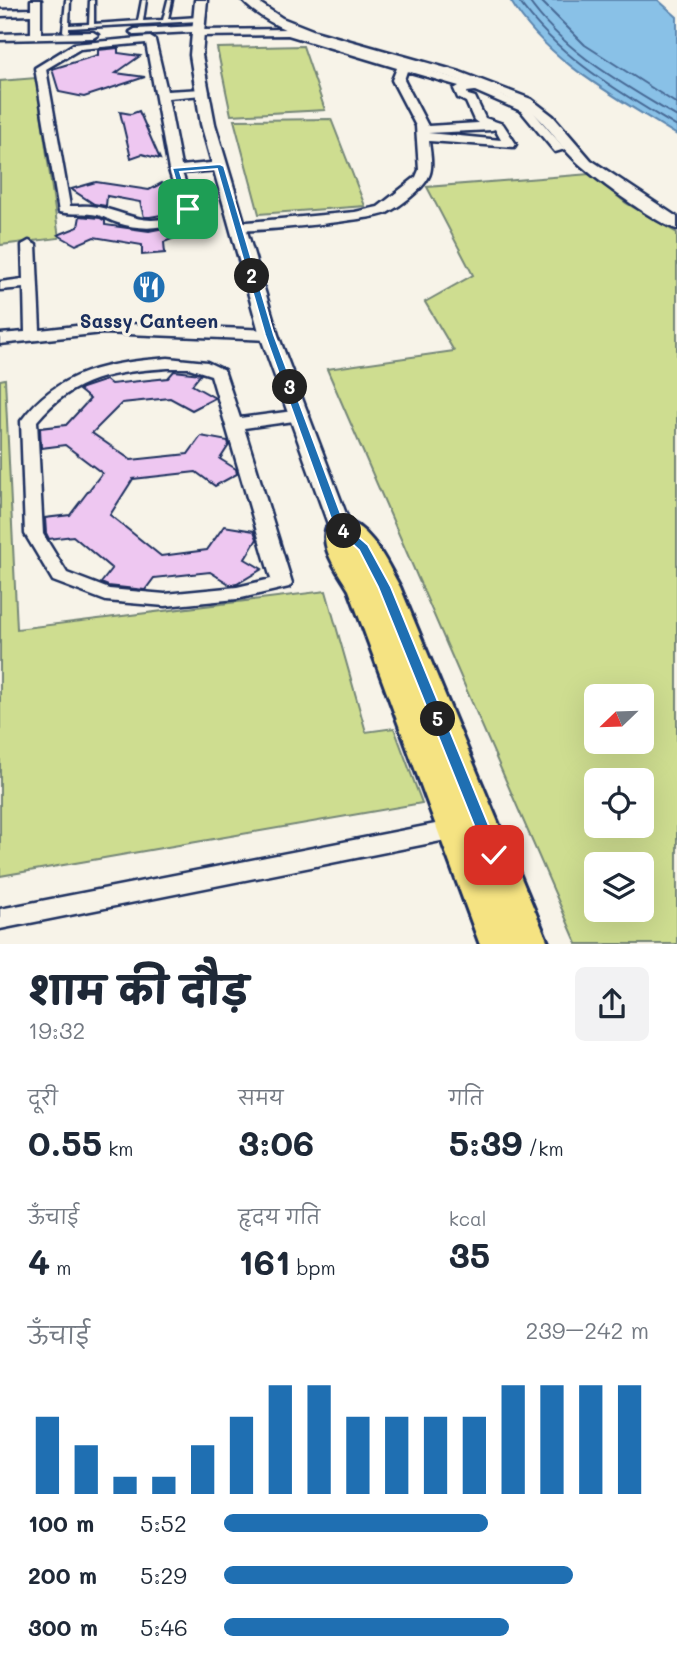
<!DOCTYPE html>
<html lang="hi">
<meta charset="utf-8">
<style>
body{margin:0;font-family:Mali,"Playpen Sans Deva",sans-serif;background:#f2f2f3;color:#1f2937;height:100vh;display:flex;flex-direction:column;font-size:26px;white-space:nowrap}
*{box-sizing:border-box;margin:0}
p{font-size:23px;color:#747a83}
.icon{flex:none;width:38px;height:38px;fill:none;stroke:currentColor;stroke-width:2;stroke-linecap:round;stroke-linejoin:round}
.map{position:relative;height:944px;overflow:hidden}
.side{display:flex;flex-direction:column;background:#fff;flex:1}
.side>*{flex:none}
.needle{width:46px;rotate:247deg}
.tools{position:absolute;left:584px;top:684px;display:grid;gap:14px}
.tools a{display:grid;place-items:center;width:70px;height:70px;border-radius:10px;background:#fff;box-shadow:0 7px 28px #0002;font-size:35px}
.pin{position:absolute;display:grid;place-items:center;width:60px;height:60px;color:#fff;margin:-30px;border-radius:14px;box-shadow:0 4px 10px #0006}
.km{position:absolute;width:35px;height:35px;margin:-18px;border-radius:50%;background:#222;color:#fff;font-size:19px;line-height:35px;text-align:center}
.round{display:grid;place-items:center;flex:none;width:74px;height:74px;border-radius:10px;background:#f2f2f3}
.overview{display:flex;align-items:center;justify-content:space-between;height:119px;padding:0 28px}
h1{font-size:38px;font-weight:800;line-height:52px}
.metrics{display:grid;grid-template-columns:repeat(3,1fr);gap:10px;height:119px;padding:7px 28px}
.metrics div{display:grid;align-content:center}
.metrics b{font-size:35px;font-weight:800}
.metrics small{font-size:19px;font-weight:400}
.metrics p{font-size:19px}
.chart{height:196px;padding:14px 28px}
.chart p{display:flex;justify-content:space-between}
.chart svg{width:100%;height:126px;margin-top:7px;stroke:#1f6fb2;stroke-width:6}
ul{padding:0 28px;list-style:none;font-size:23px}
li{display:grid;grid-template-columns:112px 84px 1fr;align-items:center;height:52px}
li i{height:18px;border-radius:9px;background:#1f6fb2}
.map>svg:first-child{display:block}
</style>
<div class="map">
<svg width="677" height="945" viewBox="0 0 677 945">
<rect width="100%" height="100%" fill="#f7f3e8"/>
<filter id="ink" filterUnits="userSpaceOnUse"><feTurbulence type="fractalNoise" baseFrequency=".0143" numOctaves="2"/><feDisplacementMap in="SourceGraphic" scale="14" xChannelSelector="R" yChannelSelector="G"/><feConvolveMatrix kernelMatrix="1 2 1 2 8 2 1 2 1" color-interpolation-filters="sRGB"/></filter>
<g filter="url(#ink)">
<path fill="#cedd90" stroke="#748677" stroke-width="2" fill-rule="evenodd" d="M303 46 325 110 231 115 217 48Z
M36 78 59 238 0 245V81Z
M331 119 365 206 259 214 234 120Z
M590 174 626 203 677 233V944H577L327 369 454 351 425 302 473 275 427 187ZM597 696H642V742H597ZM597 780H642V826H597ZM597 864H642V910H597Z
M5 379 17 629 326 591 366 732 394 728 422 803 0 876V380Z"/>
<path fill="#89c1e7" stroke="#5d87b0" stroke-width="2" d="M510 0H658L677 17V135C617 97 548 63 510 0Z"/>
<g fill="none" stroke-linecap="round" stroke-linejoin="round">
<path stroke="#476995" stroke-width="2" d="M518 0C559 58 618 91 677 127
M528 0C566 54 622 83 677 117
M540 0 585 45 677 104"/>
</g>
<path fill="#eec7f1" stroke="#1b2f5e" stroke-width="2" d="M118 48V53L140 56 116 73 145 77 84 97 59 92 52 69 98 55V50Z
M139 111 160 159 142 154 131 158 120 112 131 114Z
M96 182 149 190 162 183 172 189 174 195 166 199 167 214 150 217H144L140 202 107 196 106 206 94 204 71 189Z
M80 216 100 218 105 221V225L149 231 174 226 187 233 164 242 165 253 142 255V245L94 237 76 245 58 235 78 227Z
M174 371 201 374 192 385 215 398 192 410 170 398 122 403 92 433 131 460 188 454 201 436 228 441 229 445 220 459 236 469 237 474 215 486 196 472 133 479 110 515 161 556 207 550 224 526 254 531 257 539 245 559 262 569 237 584 231 585 210 572 154 578 145 590 108 586 101 583 112 569 73 536 49 539 46 533 45 518 70 515 102 473 65 445 41 448 40 428 66 425 90 399 79 390 82 388 106 380 111 384 168 378Z"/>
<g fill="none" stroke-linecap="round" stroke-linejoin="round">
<defs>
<path id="service" d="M66 0H70L69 25 89 24 90 0H94V24L138 21 142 0H146L143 21 163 20 168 0H172L168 19 199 17 202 19 199 21 69 28V31L66 33 63 31Z"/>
<path id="minor" d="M31 0H41V33L93 32 98 35 93 38 0 40V34L31 33V15L0 16V10L31 9Z
M198 26 202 30 289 29 481 86 529 107 565 149 555 152 521 111 475 91 467 92 468 95 475 97 485 118 503 124 516 144 514 147 429 141C430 152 434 168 428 178 421 191 400 206 387 213 371 220 249 233 232 230V224L237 223 355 212 378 207 416 177 419 170 416 126 392 80 397 68 288 35 197 36 192 32 135 35 130 32 135 29ZM407 71 459 86 454 89 458 98 466 102 474 120 478 123 428 126 404 80ZM495 129 501 140 428 133 492 130Z
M150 37 155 40 167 91 203 89 209 92 203 95 168 98 181 166 220 162 226 166 220 170 182 173 195 209C177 230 143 231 118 223 111 221 105 217 98 215 85 212 72 215 59 212L35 68 74 44ZM146 43 169 170 181 208C153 233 127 212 98 207 89 205 79 206 70 206L46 69 80 49Z
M29 241 36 245 40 330 103 323 269 330 277 335 269 340 103 333 0 344V334L25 332 24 288 0 290V282L23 279 22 245Z
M168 358 207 362 224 370 240 418 301 410 309 415 301 420 244 428 292 583 289 587 237 599 165 606 106 601 53 581 25 534 21 421C58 370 109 363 168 358ZM168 368H189L211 375 271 579 237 587 165 594 109 589 67 573 43 534 37 421C74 377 114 372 168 368Z
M456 820 464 822 468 829 464 836 456 838 0 929V909Z"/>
<path id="tertiary" d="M195 0H207L202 55 215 124 278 335 351 527 348 532H332L329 527 260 335 201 124 190 55Z
M242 0H255L282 18 315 31 460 72 531 99 553 116 591 160 677 217V229C656 224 588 174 572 157 554 139 543 116 520 104 482 85 440 74 399 63 352 51 275 37 242 0Z"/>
<path id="primary" d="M340 518C372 527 385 560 400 587L549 945H480L349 590C338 571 315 543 330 521Z"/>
</defs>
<use href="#service" stroke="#1b2f5e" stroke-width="5"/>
<use href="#minor" stroke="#1b2f5e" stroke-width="5"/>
<use href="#tertiary" stroke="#1b2f5e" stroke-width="5"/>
<use href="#primary" stroke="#1b2f5e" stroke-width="6"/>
<use href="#service" fill="#f7f3e8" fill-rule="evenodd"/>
<use href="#minor" fill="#f7f3e8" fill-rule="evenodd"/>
<use href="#tertiary" fill="#f7f3e8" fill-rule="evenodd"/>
<use href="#primary" fill="#f5e382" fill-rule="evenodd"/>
</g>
</g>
<path fill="#1f6fb2" stroke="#fff" stroke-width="2" d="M220 164 224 166 274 335 345 525 368 545 391 587 501 855 499 859H488L486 855 378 587 359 550 334 527 265 335 217 169 180 172 192 209 188 212 184 209 172 168Z"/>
<defs>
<symbol id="restaurant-disc" viewBox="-11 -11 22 22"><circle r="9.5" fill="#1f6fb2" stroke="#f7f3e8"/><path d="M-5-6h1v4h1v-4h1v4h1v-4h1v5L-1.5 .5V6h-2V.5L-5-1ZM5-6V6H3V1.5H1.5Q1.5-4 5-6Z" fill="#fff"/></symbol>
</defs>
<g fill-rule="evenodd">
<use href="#restaurant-disc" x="130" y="268" width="38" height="38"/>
</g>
<g text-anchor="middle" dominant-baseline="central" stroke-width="7" stroke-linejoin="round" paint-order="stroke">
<g font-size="19" font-weight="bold" fill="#1b2f5e" stroke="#f7f3e8">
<text x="149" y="320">Sassy Canteen</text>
</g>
</g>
</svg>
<div class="tools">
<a><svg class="needle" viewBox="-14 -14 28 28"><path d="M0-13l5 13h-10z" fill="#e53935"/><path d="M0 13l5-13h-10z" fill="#747a83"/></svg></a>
<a><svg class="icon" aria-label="locate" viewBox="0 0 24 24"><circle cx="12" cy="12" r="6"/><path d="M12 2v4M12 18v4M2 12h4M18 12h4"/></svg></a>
<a><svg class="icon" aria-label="layers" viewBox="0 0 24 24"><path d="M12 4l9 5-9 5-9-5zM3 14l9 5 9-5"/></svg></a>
</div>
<div class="pin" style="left:188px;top:209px;background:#1e9e55"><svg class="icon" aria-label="arrive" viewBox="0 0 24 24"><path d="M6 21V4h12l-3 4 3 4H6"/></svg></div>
<div class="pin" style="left:494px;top:855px;background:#d93025"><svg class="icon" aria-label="check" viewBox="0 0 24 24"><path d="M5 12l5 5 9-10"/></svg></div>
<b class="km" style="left:252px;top:276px">2</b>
<b class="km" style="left:290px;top:387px">3</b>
<b class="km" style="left:344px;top:531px">4</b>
<b class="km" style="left:438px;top:719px">5</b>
</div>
<section class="side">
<div class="overview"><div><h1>शाम की दौड़</h1><p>19:32</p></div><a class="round"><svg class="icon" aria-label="share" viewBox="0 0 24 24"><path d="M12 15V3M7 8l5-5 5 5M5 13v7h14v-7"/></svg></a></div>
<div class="metrics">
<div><p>दूरी</p><b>0.55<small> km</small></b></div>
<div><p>समय</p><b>3:06</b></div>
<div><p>गति</p><b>5:39<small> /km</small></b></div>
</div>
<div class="metrics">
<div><p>ऊँचाई</p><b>4<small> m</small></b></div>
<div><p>हृदय गति</p><b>161<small> bpm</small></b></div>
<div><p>kcal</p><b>35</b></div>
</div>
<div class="chart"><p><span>ऊँचाई</span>239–242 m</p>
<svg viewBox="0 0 160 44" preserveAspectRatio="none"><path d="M5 44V17M15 44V27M25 44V38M35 44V38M45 44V27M55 44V17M65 44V6M75 44V6M85 44V17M95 44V17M105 44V17M115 44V17M125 44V6M135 44V6M145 44V6M155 44V6"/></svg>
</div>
<ul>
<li><b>100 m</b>5:52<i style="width:62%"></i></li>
<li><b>200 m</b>5:29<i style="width:82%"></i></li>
<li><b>300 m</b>5:46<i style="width:67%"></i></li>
</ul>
</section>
